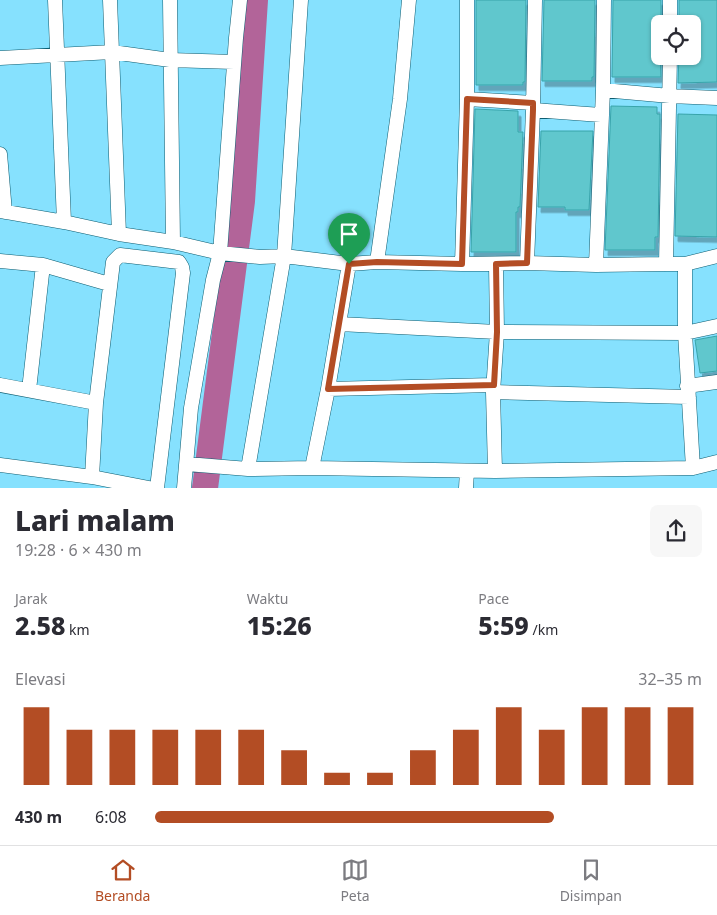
<!DOCTYPE html>
<html lang="id">
<meta charset="utf-8">
<style>
body{margin:0;font-family:"Noto Sans",sans-serif;background:#f7f7f7;color:#2b2b33;height:100vh;display:flex;flex-direction:column;font-size:19px;white-space:nowrap}
*{box-sizing:border-box;margin:0}
p{font-size:16px;color:#7c7c81}
.icon{flex:none;width:28px;height:28px;fill:none;stroke:currentColor;stroke-width:2;stroke-linecap:round;stroke-linejoin:round}
.map{position:relative;height:488px;overflow:hidden}
.details{display:flex;flex-direction:column;background:#fff;flex:1}
.details>*{flex:none}
.fabs{position:absolute;left:651px;top:15px;display:grid;gap:10px}
.fabs a{display:grid;place-items:center;width:50px;height:50px;border-radius:8px;background:#fff;box-shadow:0 1px 4px #0004;font-size:25px}
.pin{position:absolute;display:grid;place-items:center;width:42px;height:42px;color:#fff;margin:-51px -21px;border-radius:50% 50% 50% 0;rotate:-45deg;box-shadow:0 0 5px #0007}
.pin .icon{rotate:45deg}
.round{display:grid;place-items:center;flex:none;width:52px;height:52px;border-radius:8px;background:#f7f7f7}
.head{display:flex;align-items:center;justify-content:space-between;height:85px;padding:0 15px}
h1{font-size:28px;font-weight:800;line-height:38px}
.metrics{display:grid;grid-template-columns:repeat(3,1fr);gap:8px;height:85px;padding:5px 15px}
.metrics div{display:grid;align-content:center}
.metrics b{font-size:25px;font-weight:800}
.metrics small{font-size:14px;font-weight:400}
.metrics p{font-size:14px}
.chart{height:140px;padding:10px 15px}
.chart p{display:flex;justify-content:space-between}
.chart svg{width:100%;height:90px;margin-top:5px;stroke:#b34d24;stroke-width:6}
ul{padding:0 15px;list-style:none;font-size:16px}
li{display:grid;grid-template-columns:80px 60px 1fr;align-items:center;height:38px}
li i{height:12px;border-radius:6px;background:#b34d24}
.menu{display:flex;justify-content:space-around;align-items:center;height:70px;border-top:1px solid #e1e1e2;background:#fff;font-size:14px;color:#7c7c81}
.menu a{display:grid;justify-items:center;gap:2px}
.menu .selected{color:#b34d24}
.map>svg:first-child{display:block}
</style>
<div class="map">
<svg width="717" height="488" viewBox="0 0 717 488">
<defs>
<filter id="shadow"><feDropShadow dx="3" dy="5.5" stdDeviation="0" flood-color="#0004"/></filter>
</defs>
<rect width="100%" height="100%" fill="#86e1fe"/>
<g fill="none" stroke-linecap="round" stroke-linejoin="round">
<path stroke="#b26499" stroke-width="26" d="M205 488 242 201 255 0"/>
</g>
<path fill="#60c7cd" stroke="#38a4aa" filter="url(#shadow)" d="M476 0H526L525 82H523V85H476Z
M544 0H595L594 77H592V81H542Z
M613 0H661V24H659L661 77H612Z
M679 0H717V82L678 83 679 56H692V24H679Z
M611 106 657 107V114H660L658 237H655V250H605Z
M475 109 518 111V132H523L520 207H518V212H516V252H471Z
M678 114 717 115V237L675 236Z
M541 131H593L589 210H565V207H538Z
M717 336V371L700 373 695 340Z"/>
<g fill="none" stroke-linecap="round" stroke-linejoin="round">
<defs>
<path id="street" d="M55 0 64 222
M110 0 119 234
M170 0 173 242
M670 0V24
M0 58 112 52 170 60 234 62
M603 90 670 96 717 98
M467 99 533 103
M533 110 601 115
M0 154 5 212
M0 211 64 222 119 234 173 242 220 253 260 257 284 256 349 264 377 262 462 264 527 263 596 265 666 264H685L717 256
M0 261 43 265 109 284
M377 262 400 99 409 0
M527 263 533 110 535 0
M462 264 467 99V0
M666 264 670 56
M685 264V333L693 468
M596 265 603 90 604 0
M339 324 497 332 685 333 717 326
M0 385 96 403
M687 386 717 382
M328 389 493 385
M29 390 43 265
M493 392 689 397
M187 464 248 469 312 468 495 471 693 468 717 462
M0 465 92 477 149 488
M312 468 328 389 349 264
M248 469 284 256 301 0
M495 471 493 392 497 332 496 264
M92 477 96 403 113 262 120 255 179 262 182 267 183 273 157 488
M184 488 191 408 213 280 220 253 236 38 240 0
M466 488 467 471"/>
</defs>
<use href="#street" stroke="#0d5d71" stroke-width="15"/>
<use href="#street" stroke="#fff" stroke-width="14"/>
</g>
<g fill="none" stroke-linecap="round" stroke-linejoin="round">
<defs>
<path id="route" d="M467 99 533 103V110L527 263 496 264 497 332 494 385 328 389 349 264 377 262 462 264Z"/>
</defs>
<use href="#route" stroke="#fff" stroke-width="10"/>
<use href="#route" stroke="#b34d24" stroke-width="6"/>
</g>
</svg>
<div class="fabs">
<a><svg class="icon" aria-label="locate" viewBox="0 0 24 24"><circle cx="12" cy="12" r="6"/><path d="M12 2v4M12 18v4M2 12h4M18 12h4"/></svg></a>
</div>
<div class="pin" style="left:349px;top:264px;background:#1e9e55"><svg class="icon" aria-label="arrive" viewBox="0 0 24 24"><path d="M6 21V4h12l-3 4 3 4H6"/></svg></div>
</div>
<section class="details">
<div class="head"><div><h1>Lari malam</h1><p>19:28 · 6 × 430 m</p></div><a class="round"><svg class="icon" aria-label="share" viewBox="0 0 24 24"><path d="M12 15V3M7 8l5-5 5 5M5 13v7h14v-7"/></svg></a></div>
<div class="metrics">
<div><p>Jarak</p><b>2.58<small> km</small></b></div>
<div><p>Waktu</p><b>15:26</b></div>
<div><p>Pace</p><b>5:59<small> /km</small></b></div>
</div>
<div class="chart"><p><span>Elevasi</span>32–35 m</p>
<svg viewBox="0 0 160 44" preserveAspectRatio="none"><path d="M5 44V6M15 44V17M25 44V17M35 44V17M45 44V17M55 44V17M65 44V27M75 44V38M85 44V38M95 44V27M105 44V17M115 44V6M125 44V17M135 44V6M145 44V6M155 44V6"/></svg>
</div>
<ul>
<li><b>430 m</b>6:08<i style="width:73%"></i></li>
</ul>
</section>
<nav class="menu">
<a class="selected"><svg class="icon" aria-label="home" viewBox="0 0 24 24"><path d="M3 11l9-7 9 7M6 9v11h12V9"/></svg>Beranda</a>
<a><svg class="icon" aria-label="map" viewBox="0 0 24 24"><path d="M3 6l6-2 6 2 6-2v14l-6 2-6-2-6 2zM9 4v14M15 6v14"/></svg>Peta</a>
<a><svg class="icon" aria-label="saved" viewBox="0 0 24 24"><path d="M7 4h10v16l-5-4-5 4z"/></svg>Disimpan</a>
</nav>
